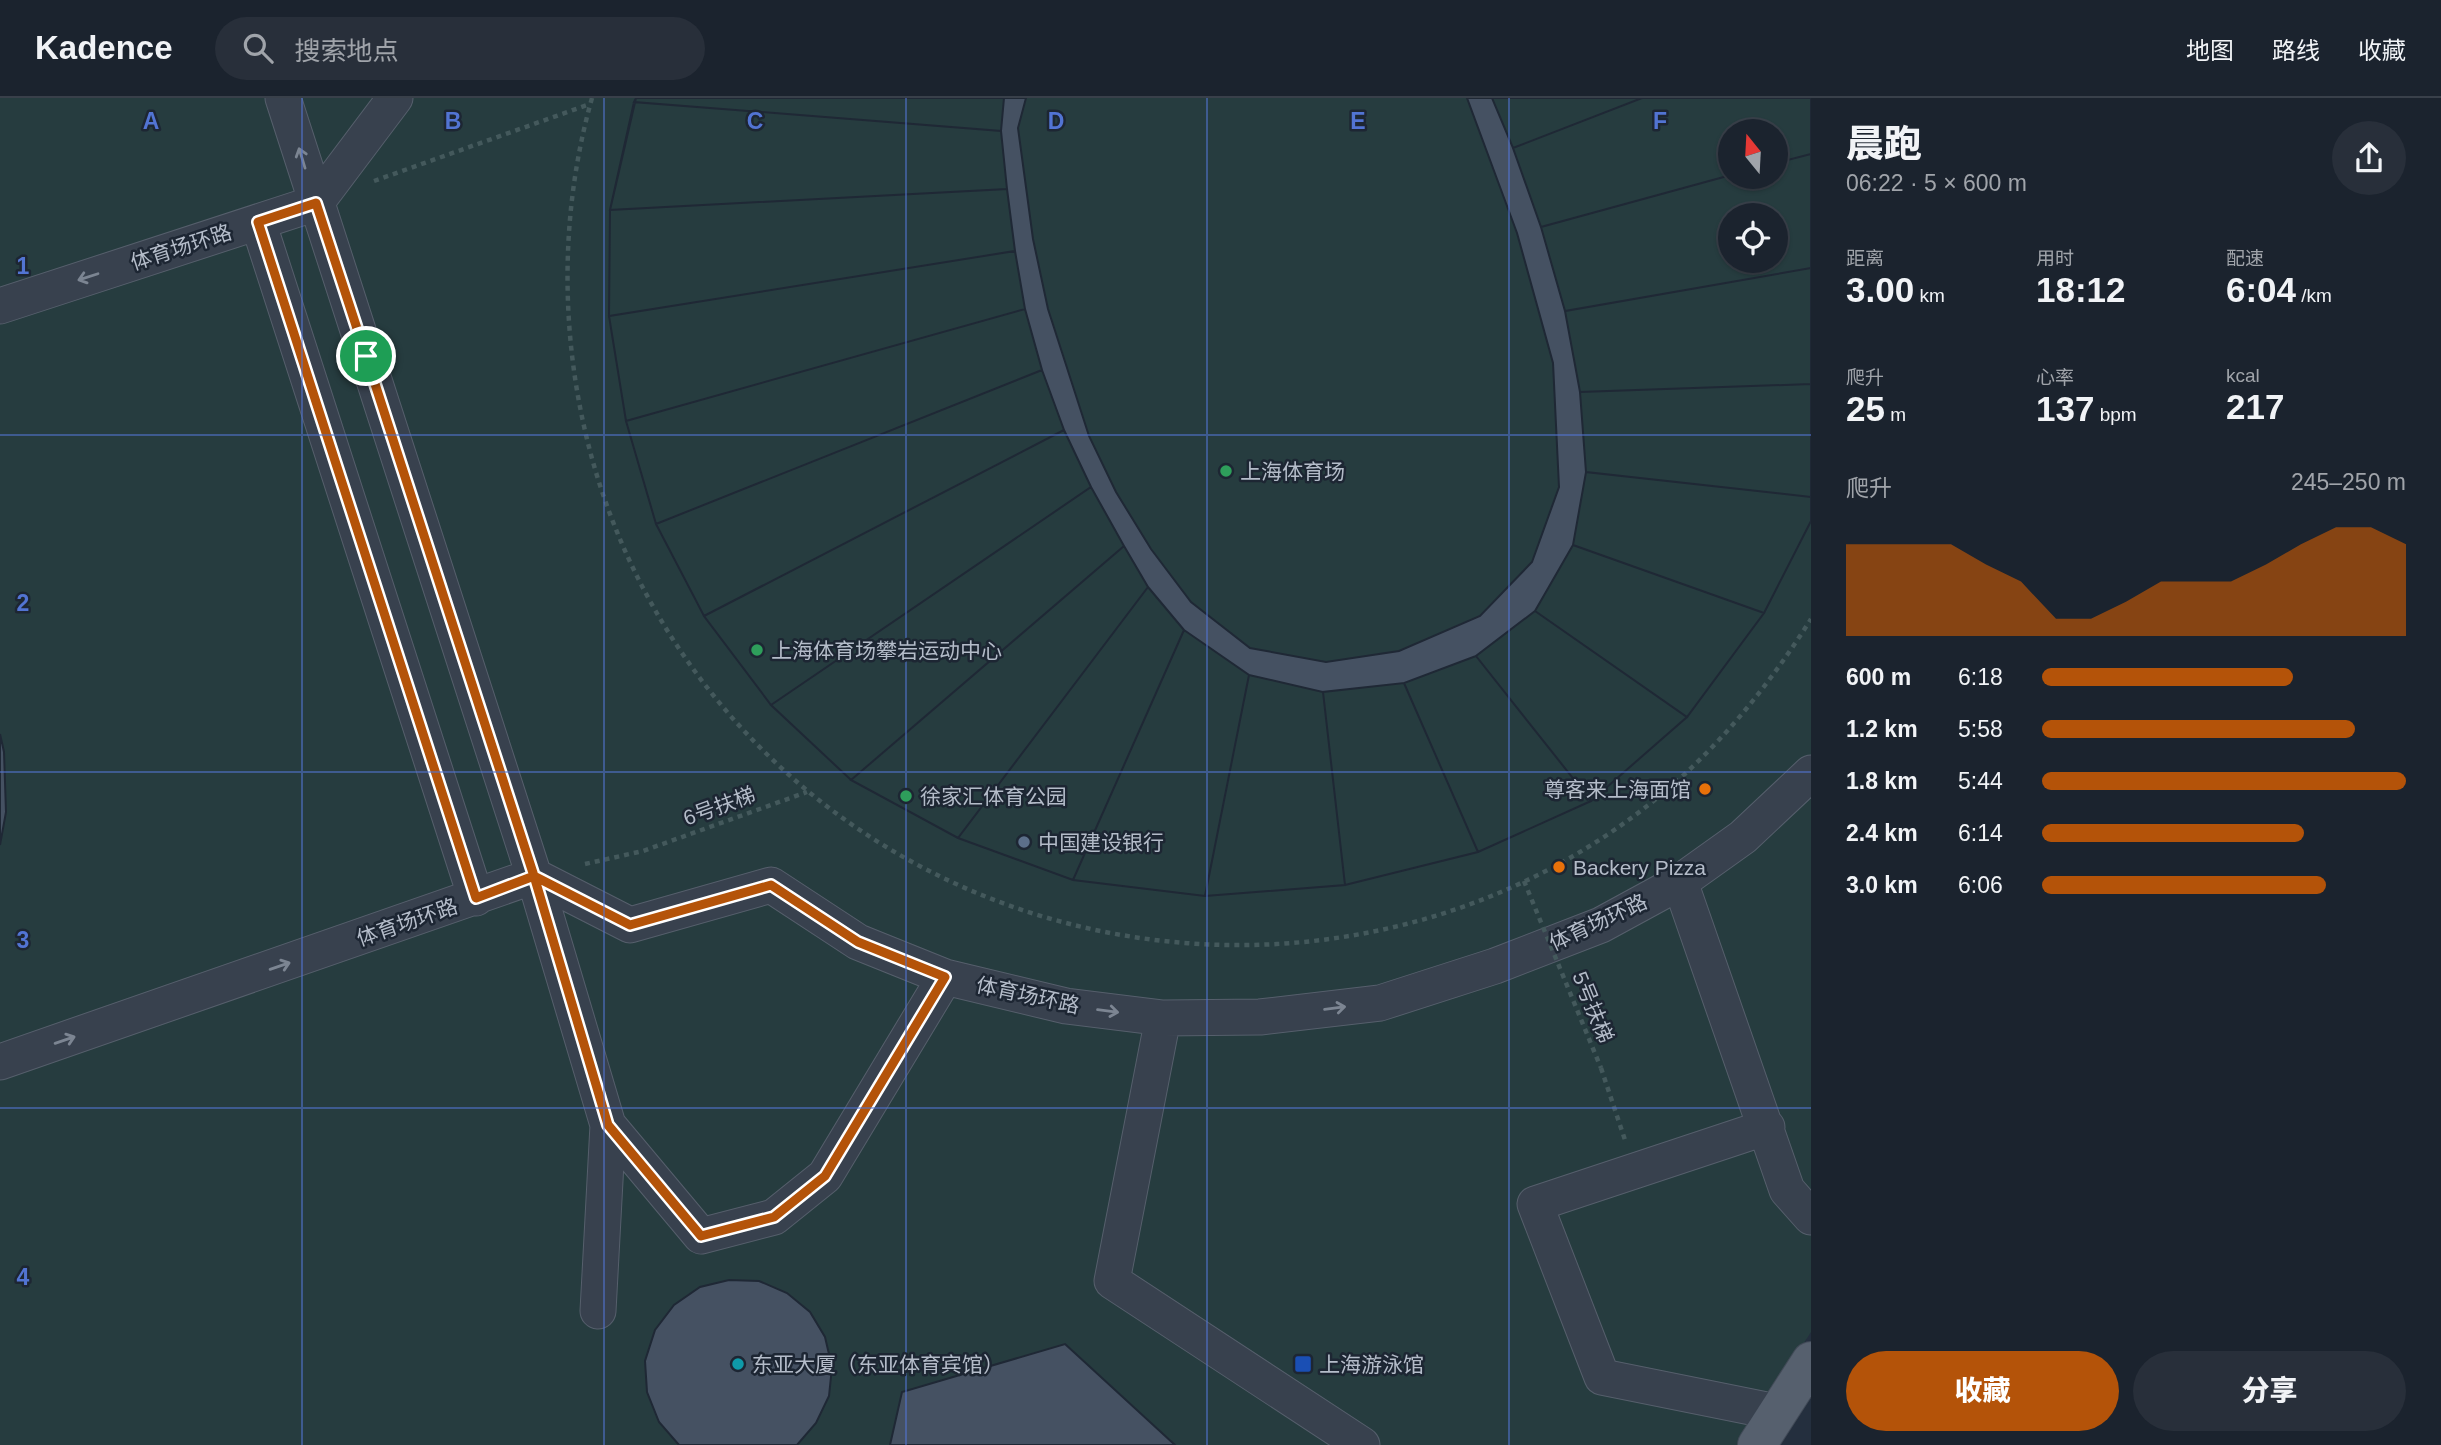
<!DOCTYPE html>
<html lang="zh">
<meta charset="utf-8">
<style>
body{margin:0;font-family:Arial,"Noto Sans SC",sans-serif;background:#282f3a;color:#f1f3f6;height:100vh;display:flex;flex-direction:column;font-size:26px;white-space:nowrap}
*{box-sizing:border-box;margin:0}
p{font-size:23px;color:#a0a4aa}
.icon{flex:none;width:38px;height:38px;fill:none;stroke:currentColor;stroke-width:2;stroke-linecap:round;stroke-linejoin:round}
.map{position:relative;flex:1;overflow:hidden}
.sheet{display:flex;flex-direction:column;background:#1b232e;width:630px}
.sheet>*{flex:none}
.needle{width:46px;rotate:342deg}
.tools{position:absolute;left:1718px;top:21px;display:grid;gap:14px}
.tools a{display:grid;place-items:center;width:70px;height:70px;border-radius:50%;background:#1b232e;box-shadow:0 2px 5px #0004,0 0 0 2px #39404a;font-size:35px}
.pin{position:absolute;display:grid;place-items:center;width:60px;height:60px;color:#fff;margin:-30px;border:4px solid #fff;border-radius:50%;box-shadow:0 2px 7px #0007}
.round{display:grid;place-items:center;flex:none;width:74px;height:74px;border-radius:37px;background:#282f3a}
.overview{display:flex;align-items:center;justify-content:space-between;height:119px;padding:0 35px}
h1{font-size:38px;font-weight:800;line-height:52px}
.figures{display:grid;grid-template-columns:repeat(3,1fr);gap:10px;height:119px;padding:7px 35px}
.figures div{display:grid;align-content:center}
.figures b{font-size:35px;font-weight:800}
.figures small{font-size:19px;font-weight:400}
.figures p{font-size:19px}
.chart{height:196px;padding:14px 35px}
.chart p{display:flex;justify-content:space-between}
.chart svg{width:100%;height:126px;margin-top:7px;fill:#b45309;opacity:.7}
.button{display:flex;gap:14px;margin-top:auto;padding:14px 35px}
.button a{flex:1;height:80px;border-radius:42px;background:#b45309;color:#fff;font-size:28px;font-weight:800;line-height:80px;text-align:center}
.button a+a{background:#282f3a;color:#f1f3f6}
ul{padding:0 35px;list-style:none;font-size:23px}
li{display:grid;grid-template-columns:112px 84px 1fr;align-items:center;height:52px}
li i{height:18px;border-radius:9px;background:#b45309}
header{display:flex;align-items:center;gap:42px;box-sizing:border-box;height:98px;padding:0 35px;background:#1b232e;border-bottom:2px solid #39404a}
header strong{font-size:33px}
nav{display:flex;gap:38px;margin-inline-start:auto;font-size:24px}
.search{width:490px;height:63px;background:#282f3a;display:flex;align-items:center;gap:18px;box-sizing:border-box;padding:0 24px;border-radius:38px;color:#a0a4aa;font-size:26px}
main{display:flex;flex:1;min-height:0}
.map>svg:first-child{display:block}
</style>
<header>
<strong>Kadence</strong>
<div class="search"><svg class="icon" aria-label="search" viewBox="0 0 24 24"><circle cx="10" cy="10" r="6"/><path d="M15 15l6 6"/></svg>搜索地点</div>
<nav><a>地图</a><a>路线</a><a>收藏</a></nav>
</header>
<main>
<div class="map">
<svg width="1811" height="1347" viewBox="0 0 1811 1347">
<rect width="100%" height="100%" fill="#242f3e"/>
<path fill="#263c3f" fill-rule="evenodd" d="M0 0H1811V1234L1737 1347H0ZM1731 33H1776V79H1731ZM1731 117H1776V163H1731Z"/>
<path fill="#455162" stroke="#1f2835" stroke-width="2" fill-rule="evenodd" d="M636 0H1026L1018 30 1033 141 1048 211 1089 338 1116 394 1151 451 1191 504 1250 550 1326 564 1399 553 1480 518 1532 464 1559 389 1553 265 1517 135 1467 0H1811V423L1764 515 1687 619 1591 703 1478 754 1345 787 1205 798 1073 782 958 740 851 682 771 607 704 518 656 426 626 323 609 218 610 112ZM1731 33H1776V79H1731ZM1731 117H1776V163H1731Z
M636 0H1004L1001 33 634 4Z
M1492 0H1642L1513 50Z
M1642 0H1811V56L1776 65V33H1731V77L1541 129 1513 50Z
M634 4 1001 33 1007 91 610 112Z
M1811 56V170L1565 213 1541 129 1731 77 1776 79V65ZM1731 117H1776V163H1731Z
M1007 91 1015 153 609 218 610 112Z
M1015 153 1025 211 626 323 609 218Z
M1811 170V286L1580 294 1565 213Z
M1025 211 1042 272 656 426 626 323Z
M1042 272 1064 332 704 518 656 426Z
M1811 286V399L1586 374 1580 294Z
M1064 332 1091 389 771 607 704 518Z
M1586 374 1811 399V423L1764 515 1573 447Z
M1091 389 1124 448 851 682 771 607Z
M1573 447 1764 515 1687 619 1535 513Z
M1124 448 1148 489 958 740 851 682Z
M1148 489 1184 532 1073 782 958 740Z
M1535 513 1687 619 1591 703 1476 558Z
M1184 532 1249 577 1205 798 1073 782Z
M1476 558 1591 703 1478 754 1404 585Z
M1249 577 1323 594 1345 787 1205 798Z
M1404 585 1478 754 1345 787 1323 594Z
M0 636 4 654 6 714 0 747Z
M729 1182 759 1183 787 1195 810 1214 825 1239 832 1269 829 1298 816 1325 797 1347H679L659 1324 647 1294 645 1263 655 1232 674 1207 700 1189Z
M1065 1246 1175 1347H890L902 1294Z"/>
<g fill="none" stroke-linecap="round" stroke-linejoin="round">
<defs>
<path id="minor" d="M283 0 534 778 608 1027 701 1138 774 1119 825 1078 945 879
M258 124 476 800
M0 208 316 105 395 0
M1680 784 1787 1092 1811 1119
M1163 920 1112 1183 1362 1347
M0 964 534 778 630 827 771 787 858 844 945 879 1066 908 1163 920 1260 919 1380 905 1495 868 1601 827 1680 784 1743 739 1811 675
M1767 1029 1535 1106 1602 1279 1776 1314
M598 1213 608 1027"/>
<path id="major" d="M1757 1347 1811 1263"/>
</defs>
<use href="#minor" stroke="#565f6c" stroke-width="37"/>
<use href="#major" stroke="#414a57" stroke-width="40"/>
<path stroke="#44595c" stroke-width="4.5" stroke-dasharray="5 5" stroke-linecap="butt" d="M592 0C557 124 560 258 598 381 632 490 693 587 776 665 1021 896 1410 910 1668 691 1725 642 1771 584 1811 521
M374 83 590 6
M585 766 643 753 807 694
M1601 970 1625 1042"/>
<use href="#minor" stroke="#38414e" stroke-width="35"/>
<use href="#major" stroke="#56606e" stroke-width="38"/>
<path stroke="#44595c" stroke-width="4.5" stroke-dasharray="5 5" stroke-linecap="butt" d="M1524 783 1601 970"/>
</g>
<defs><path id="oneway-shaft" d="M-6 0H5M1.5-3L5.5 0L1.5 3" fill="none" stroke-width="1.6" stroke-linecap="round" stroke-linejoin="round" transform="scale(1.75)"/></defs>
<g stroke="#7c8592">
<use href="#oneway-shaft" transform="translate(302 60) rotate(-107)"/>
<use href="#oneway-shaft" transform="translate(88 179) rotate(162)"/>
<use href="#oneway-shaft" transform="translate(280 868) rotate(-19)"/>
<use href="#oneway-shaft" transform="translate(1335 910) rotate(-7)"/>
<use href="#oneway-shaft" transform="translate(1108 913) rotate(7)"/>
<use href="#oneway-shaft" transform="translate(65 942) rotate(-19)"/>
</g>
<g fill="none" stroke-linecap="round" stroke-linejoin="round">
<defs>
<path id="route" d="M366 258 534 778 608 1027 701 1138 774 1119 825 1078 945 879 858 844 771 787 630 827 534 778 476 800 258 124 316 105 366 258"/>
</defs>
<use href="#route" stroke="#fff" stroke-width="14"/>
<use href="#route" stroke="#b45309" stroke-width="9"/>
</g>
<path fill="none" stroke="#5274d3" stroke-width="2" stroke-opacity="0.55" d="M302 0V1347M604 0V1347M906 0V1347M1207 0V1347M1509 0V1347M0 337H1811M0 674H1811M0 1010H1811"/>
<g fill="#2e9e5b" stroke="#1d2633" stroke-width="2.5">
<circle cx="1226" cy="373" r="7"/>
<circle cx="757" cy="552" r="7"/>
<circle cx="906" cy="698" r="7"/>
</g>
<g fill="#e8710a" stroke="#1d2633" stroke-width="2.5">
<circle cx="1705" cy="691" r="7"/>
<circle cx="1559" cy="769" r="7"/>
</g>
<circle fill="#5c6f8a" stroke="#1d2633" stroke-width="2.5" cx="1024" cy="744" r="7"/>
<circle fill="#0f9aa8" stroke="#1d2633" stroke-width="2.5" cx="738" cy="1266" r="7"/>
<rect fill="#1a4fb4" stroke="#1d2633" stroke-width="2.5" x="1294" y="1257" width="18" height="18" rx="3.5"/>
<g text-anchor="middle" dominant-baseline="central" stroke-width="5" stroke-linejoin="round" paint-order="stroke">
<g font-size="21" fill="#b4bcc9" stroke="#1d2633">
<text transform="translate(181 149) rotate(-18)">体育场环路</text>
<text transform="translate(719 708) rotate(-20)">6号扶梯</text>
<text transform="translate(407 824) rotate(-19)">体育场环路</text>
<text transform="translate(1598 824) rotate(-25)">体育场环路</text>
<text transform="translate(1028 897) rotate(12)">体育场环路</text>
<text transform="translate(1593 909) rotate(68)">5号扶梯</text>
</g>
<g font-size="21" fill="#b4bcc9" stroke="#1d2633" text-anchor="start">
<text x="1240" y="373">上海体育场</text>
<text x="771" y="552">上海体育场攀岩运动中心</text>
<text x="1691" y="691" text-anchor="end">尊客来上海面馆</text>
<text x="920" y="698">徐家汇体育公园</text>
<text x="1038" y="744">中国建设银行</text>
<text x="1573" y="769">Backery Pizza</text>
<text x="752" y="1266">东亚大厦（东亚体育宾馆）</text>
<text x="1319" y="1266">上海游泳馆</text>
</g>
</g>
<g font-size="23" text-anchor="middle" font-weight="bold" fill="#5274d3" stroke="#1d2633" stroke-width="5" stroke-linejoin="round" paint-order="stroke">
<text x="151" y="31">A</text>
<text x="453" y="31">B</text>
<text x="755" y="31">C</text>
<text x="1056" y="31">D</text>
<text x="1358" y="31">E</text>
<text x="1660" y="31">F</text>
<text x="23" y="176">1</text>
<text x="23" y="513">2</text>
<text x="23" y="850">3</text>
<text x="23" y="1187">4</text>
</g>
</svg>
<div class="tools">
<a><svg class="needle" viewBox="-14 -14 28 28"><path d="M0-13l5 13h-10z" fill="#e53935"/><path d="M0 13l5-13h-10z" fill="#a0a4aa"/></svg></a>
<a><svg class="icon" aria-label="locate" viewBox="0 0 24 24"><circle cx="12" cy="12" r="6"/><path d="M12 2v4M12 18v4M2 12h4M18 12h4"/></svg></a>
</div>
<div class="pin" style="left:366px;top:258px;background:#1e9e55"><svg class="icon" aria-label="arrive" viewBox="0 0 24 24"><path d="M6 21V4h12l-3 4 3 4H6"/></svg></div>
</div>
<section class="sheet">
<div class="overview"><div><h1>晨跑</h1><p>06:22 · 5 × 600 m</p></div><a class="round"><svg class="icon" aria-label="share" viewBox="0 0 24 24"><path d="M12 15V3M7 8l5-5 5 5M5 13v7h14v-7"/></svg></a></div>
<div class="figures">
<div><p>距离</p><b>3.00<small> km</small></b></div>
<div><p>用时</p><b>18:12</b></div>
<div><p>配速</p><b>6:04<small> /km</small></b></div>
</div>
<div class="figures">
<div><p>爬升</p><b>25<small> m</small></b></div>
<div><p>心率</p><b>137<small> bpm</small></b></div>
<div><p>kcal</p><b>217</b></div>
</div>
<div class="chart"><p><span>爬升</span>245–250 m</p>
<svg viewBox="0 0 160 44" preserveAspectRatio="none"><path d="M0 44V12L10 12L20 12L30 12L40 19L50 25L60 38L70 38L80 32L90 25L100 25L110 25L120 19L130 12L140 6L150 6L160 12V44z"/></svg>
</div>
<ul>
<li><b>600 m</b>6:18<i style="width:69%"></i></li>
<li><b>1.2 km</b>5:58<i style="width:86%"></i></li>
<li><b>1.8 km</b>5:44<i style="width:100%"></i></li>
<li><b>2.4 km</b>6:14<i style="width:72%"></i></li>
<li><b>3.0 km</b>6:06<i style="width:78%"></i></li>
</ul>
<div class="button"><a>收藏</a><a>分享</a></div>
</section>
</main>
